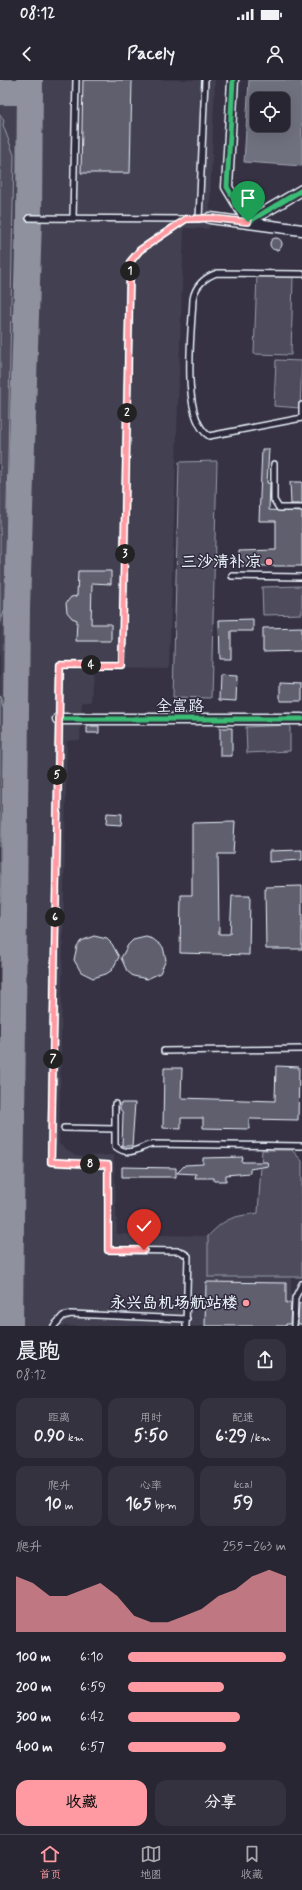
<!DOCTYPE html>
<html lang="zh">
<meta charset="utf-8">
<style>
body{margin:0;font-family:Mynerve,"LXGW WenKai TC",sans-serif;background:#34323f;color:#f1f3f6;height:100vh;display:flex;flex-direction:column;font-size:15px;white-space:nowrap}
*{box-sizing:border-box;margin:0}
p{font-size:13px;color:#a5a5ac}
.icon{flex:none;width:22px;height:22px;fill:none;stroke:currentColor;stroke-width:2;stroke-linecap:round;stroke-linejoin:round}
.map{position:relative;height:1246px;overflow:hidden}
.side{display:flex;flex-direction:column;background:#282633;flex:1}
.side>*{flex:none}
.tools{position:absolute;left:250px;top:12px;display:grid;gap:8px}
.tools a{display:grid;place-items:center;width:40px;height:40px;border-radius:8px;background:#282633;box-shadow:0 4px 16px #0002,0 0 0 1px #44434e;font-size:20px}
.pin{position:absolute;display:grid;place-items:center;width:34px;height:34px;color:#fff;margin:-41px -17px;border-radius:50% 50% 50% 0;rotate:-45deg;box-shadow:0 0 4px #0007}
.pin .icon{rotate:45deg}
.km{position:absolute;width:20px;height:20px;margin:-10px;border-radius:50%;background:#222;color:#fff;font-size:11px;line-height:20px;text-align:center}
.round{display:grid;place-items:center;flex:none;width:42px;height:42px;border-radius:12px;background:#34323f}
.overview{display:flex;align-items:center;justify-content:space-between;height:68px;padding:0 16px}
h1{font-size:22px;font-weight:800;line-height:30px}
.stats{display:grid;grid-template-columns:repeat(3,1fr);gap:6px;height:68px;padding:4px 16px}
.stats div{display:grid;align-content:center;border-radius:10px;background:#34323f;text-align:center}
.stats b{font-size:17px;font-weight:800}
.stats small{font-size:11px;font-weight:400}
.stats p{font-size:11px}
.chart{height:112px;padding:8px 16px}
.chart p{display:flex;justify-content:space-between}
.chart svg{width:100%;height:72px;margin-top:4px;fill:#ff9aa2;opacity:.7}
.button{display:flex;gap:8px;margin-top:auto;padding:8px 16px}
.button a{flex:1;height:46px;border-radius:12px;background:#ff9aa2;color:#111;font-size:16px;font-weight:800;line-height:46px;text-align:center}
.button a+a{background:#34323f;color:#f1f3f6}
ul{padding:0 16px;list-style:none;font-size:13px}
li{display:grid;grid-template-columns:64px 48px 1fr;align-items:center;height:30px}
li i{height:10px;border-radius:5px;background:#ff9aa2}
.status{display:flex;justify-content:space-between;align-items:center;height:28px;padding:0 20px;background:#282633;direction:ltr}
.status svg{height:11px;fill:currentColor}
header{display:flex;justify-content:space-between;align-items:center;height:52px;padding:0 16px;background:#282633;font-size:18px;font-weight:800}
.menu{display:flex;justify-content:space-around;align-items:center;height:56px;border-top:1px solid #44434e;background:#282633;font-size:11px;color:#a5a5ac}
.menu a{display:grid;justify-items:center;gap:2px}
.menu .on{color:#ff9aa2}
.map>svg:first-child{display:block}
</style>
<div class="status"><b>08:12</b><svg viewBox="0 0 49 12"><path d="M0 12V9h3v3zM5 12V6h3v6zM10 12V3h3v9zM15 12V0h3v12zM26 1h20v11H26zM47 4h2v5h-2z"/></svg></div>
<header><svg class="icon" aria-label="back" viewBox="0 0 24 24"><path d="M15 5l-7 7 7 7"/></svg>Pacely<svg class="icon" aria-label="person" viewBox="0 0 24 24"><circle cx="12" cy="8" r="4"/><path d="M4 21q1-7 8-7t8 7"/></svg></header>
<div class="map">
<svg width="302" height="1246" viewBox="0 0 302 1246">
<rect width="100%" height="100%" fill="#363244"/>
<filter id="ink" filterUnits="userSpaceOnUse"><feTurbulence type="fractalNoise" baseFrequency=".025" numOctaves="2"/><feDisplacementMap in="SourceGraphic" scale="8" xChannelSelector="R" yChannelSelector="G"/><feConvolveMatrix kernelMatrix="1 2 1 2 8 2 1 2 1" color-interpolation-filters="sRGB"/></filter>
<g filter="url(#ink)">
<path fill="#433f51" d="M0 0H215L209 149 184 148 169 589 93 588 91 622H82L80 660 67 661 59 1064 76 1076 114 1075 117 1154 208 1156V1197H291V1246H0Z"/>
<path fill="#4d4b5c" stroke="#9a9eaa" d="M0 34 4 41 3 45 14 75 5 528 0 545Z
M257 195 293 196 291 275 254 274Z
M276 280 302 281 300 328 274 326Z
M217 381 211 618 173 617 179 382Z
M302 506V534L263 535 262 507Z
M0 615 4 631 0 876Z
M290 645V671L247 673 246 647Z
M262 1070H292L302 1081V1197H208V1156C227 1137 232 1137 258 1133Z"/>
<path fill="#70717f" stroke="#a0a4af" fill-rule="evenodd" d="M249 0H302V86L244 82ZM257 19H283V45H257Z"/>
<g fill="none" stroke-linecap="round" stroke-linejoin="round">
<path stroke="#8f929e" stroke-width="26" d="M0 12H30
M10 1246 17 528 29 138 30 0"/>
</g>
<path fill="#605e6e" stroke="#e8f1f8" d="M83 0H132L130 93H81Z
M270 164a6 6 0 1 1 12 0a6 6 0 1 1-12 0Z
M262 369H269L267 403H270L269 430 302 432V486H239V471L276 470V441H259Z
M290 402H302V424H291Z
M78 491H111V504L92 503 91 544H111V561H76L77 540 72 538 67 532 66 523 71 517 77 516Z
M253 539V551H231V579H220L219 540Z
M302 547V571L263 572V548Z
M220 595 237 596 236 621 219 620Z
M280 603 302 604V621H280Z
M87 646H99V653H87Z
M220 648H232V676H220Z
M107 733 122 734 121 745 106 744Z
M235 742 233 774H218L219 854H230L232 816H250L249 875 180 873 181 815H192V743Z
M302 770V780L269 782V771Z
M302 806V869H266L265 807Z
M94 856 107 859 112 864 119 877 112 890 106 894 93 898 81 892 74 880 77 866 81 861Z
M146 857 153 859 163 867 166 880 160 893 147 899 133 896 127 891 121 878 128 865 133 860Z
M276 986 299 987 298 1040 249 1039V1049L203 1048V1038H181V1049L163 1048 164 988H182L181 1018 275 1021Z
M120 1023H135L132 1066H122L123 1033 120 1029Z
M243 1077 242 1082H267L268 1086 250 1089V1093L226 1095V1101H214V1098H195L196 1094 177 1093 185 1085 203 1084V1078Z
M122 1087 176 1088V1097H122Z
M206 1202 286 1203V1223H291L290 1244H286V1246H205Z
M299 1223H302V1244H298Z"/>
<g fill="none" stroke-linecap="round" stroke-linejoin="round">
<defs>
<path id="service" d="M29 138 186 139 210 138
M73 138 76 0
M186 139 140 170 130 182 122 585H60L51 1082 108 1085V1170L180 1171 188 1176 186 1246
M199 139 205 0
M302 194 217 193C205 197 195 206 193 219 192 250 180 337 209 356L302 338
M302 338V325
M274 384V420L279 428H302
M232 496 302 497
M164 971 302 969
M115 1024V1066C130 1078 137 1068 152 1064L302 1066
M64 1048 115 1049
M54 1246 63 1236 71 1234 187 1239
M294 1246 295 1218 302 1204"/>
<path id="minor" d="M233 0 227 107 248 142 302 110
M210 138 302 150
M58 639H302"/>
</defs>
<use href="#service" stroke="#e8f1f8" stroke-width="8"/>
<use href="#minor" stroke="#e8f1f8" stroke-width="13"/>
<use href="#service" stroke="#2f2a3d" stroke-width="5"/>
<use href="#minor" stroke="#2f2a3d" stroke-width="10"/>
<defs>
<path id="cycleway" d="M233 0 227 107 248 142 302 110
M58 639H302"/>
</defs>
<use href="#cycleway" stroke="#2f2a3d" stroke-width="8"/>
<use href="#cycleway" stroke="#3abd76" stroke-width="5"/>
</g>
</g>
<g fill="none" stroke-linecap="round" stroke-linejoin="round" filter="url(#ink)">
<defs>
<path id="route" d="M144 1170H108V1085L51 1082 60 585H122L130 182 140 170 186 139 210 138 248 142"/>
</defs>
<use href="#route" stroke="#fff" stroke-width="8"/>
<use href="#route" stroke="#ff9aa2" stroke-width="5"/>
</g>
<g fill="#ff9aa2" stroke="#2f2a3d" stroke-width="1.5">
<circle cx="269" cy="482" r="4"/>
<circle cx="246" cy="1223" r="4"/>
</g>
<g text-anchor="middle" dominant-baseline="central" stroke-width="3" stroke-linejoin="round" paint-order="stroke">
<g font-size="16" font-weight="bold" fill="#e8f1f8" stroke="#2f2a3d" text-anchor="end">
<text x="261" y="482">三沙清补凉</text>
<text x="238" y="1223">永兴岛机场航站楼</text>
</g>
<g font-size="16" fill="#e8f1f8" stroke="#2f2a3d">
<text x="180" y="626">全富路</text>
</g>
</g>
</svg>
<div class="tools">
<a><svg class="icon" aria-label="locate" viewBox="0 0 24 24"><circle cx="12" cy="12" r="6"/><path d="M12 2v4M12 18v4M2 12h4M18 12h4"/></svg></a>
</div>
<div class="pin" style="left:248px;top:142px;background:#1e9e55"><svg class="icon" aria-label="arrive" viewBox="0 0 24 24"><path d="M6 21V4h12l-3 4 3 4H6"/></svg></div>
<div class="pin" style="left:144px;top:1170px;background:#d93025"><svg class="icon" aria-label="check" viewBox="0 0 24 24"><path d="M5 12l5 5 9-10"/></svg></div>
<b class="km" style="left:130px;top:191px">1</b>
<b class="km" style="left:127px;top:333px">2</b>
<b class="km" style="left:125px;top:474px">3</b>
<b class="km" style="left:91px;top:585px">4</b>
<b class="km" style="left:57px;top:695px">5</b>
<b class="km" style="left:55px;top:837px">6</b>
<b class="km" style="left:53px;top:979px">7</b>
<b class="km" style="left:90px;top:1084px">8</b>
</div>
<section class="side">
<div class="overview"><div><h1>晨跑</h1><p>08:12</p></div><a class="round"><svg class="icon" aria-label="share" viewBox="0 0 24 24"><path d="M12 15V3M7 8l5-5 5 5M5 13v7h14v-7"/></svg></a></div>
<div class="stats">
<div><p>距离</p><b>0.90<small> km</small></b></div>
<div><p>用时</p><b>5:50</b></div>
<div><p>配速</p><b>6:29<small> /km</small></b></div>
</div>
<div class="stats">
<div><p>爬升</p><b>10<small> m</small></b></div>
<div><p>心率</p><b>165<small> bpm</small></b></div>
<div><p>kcal</p><b>59</b></div>
</div>
<div class="chart"><p><span>爬升</span>255–263 m</p>
<svg viewBox="0 0 160 44" preserveAspectRatio="none"><path d="M0 44V10L10 14L20 22L30 22L40 18L50 14L60 22L70 34L80 38L90 38L100 34L110 30L120 22L130 18L140 10L150 6L160 10V44z"/></svg>
</div>
<ul>
<li><b>100 m</b>6:10<i style="width:100%"></i></li>
<li><b>200 m</b>6:59<i style="width:61%"></i></li>
<li><b>300 m</b>6:42<i style="width:71%"></i></li>
<li><b>400 m</b>6:57<i style="width:62%"></i></li>
</ul>
<div class="button"><a>收藏</a><a>分享</a></div>
</section>
<nav class="menu">
<a class="on"><svg class="icon" aria-label="home" viewBox="0 0 24 24"><path d="M3 11l9-7 9 7M6 9v11h12V9"/></svg>首页</a>
<a><svg class="icon" aria-label="map" viewBox="0 0 24 24"><path d="M3 6l6-2 6 2 6-2v14l-6 2-6-2-6 2zM9 4v14M15 6v14"/></svg>地图</a>
<a><svg class="icon" aria-label="saved" viewBox="0 0 24 24"><path d="M7 4h10v16l-5-4-5 4z"/></svg>收藏</a>
</nav>
